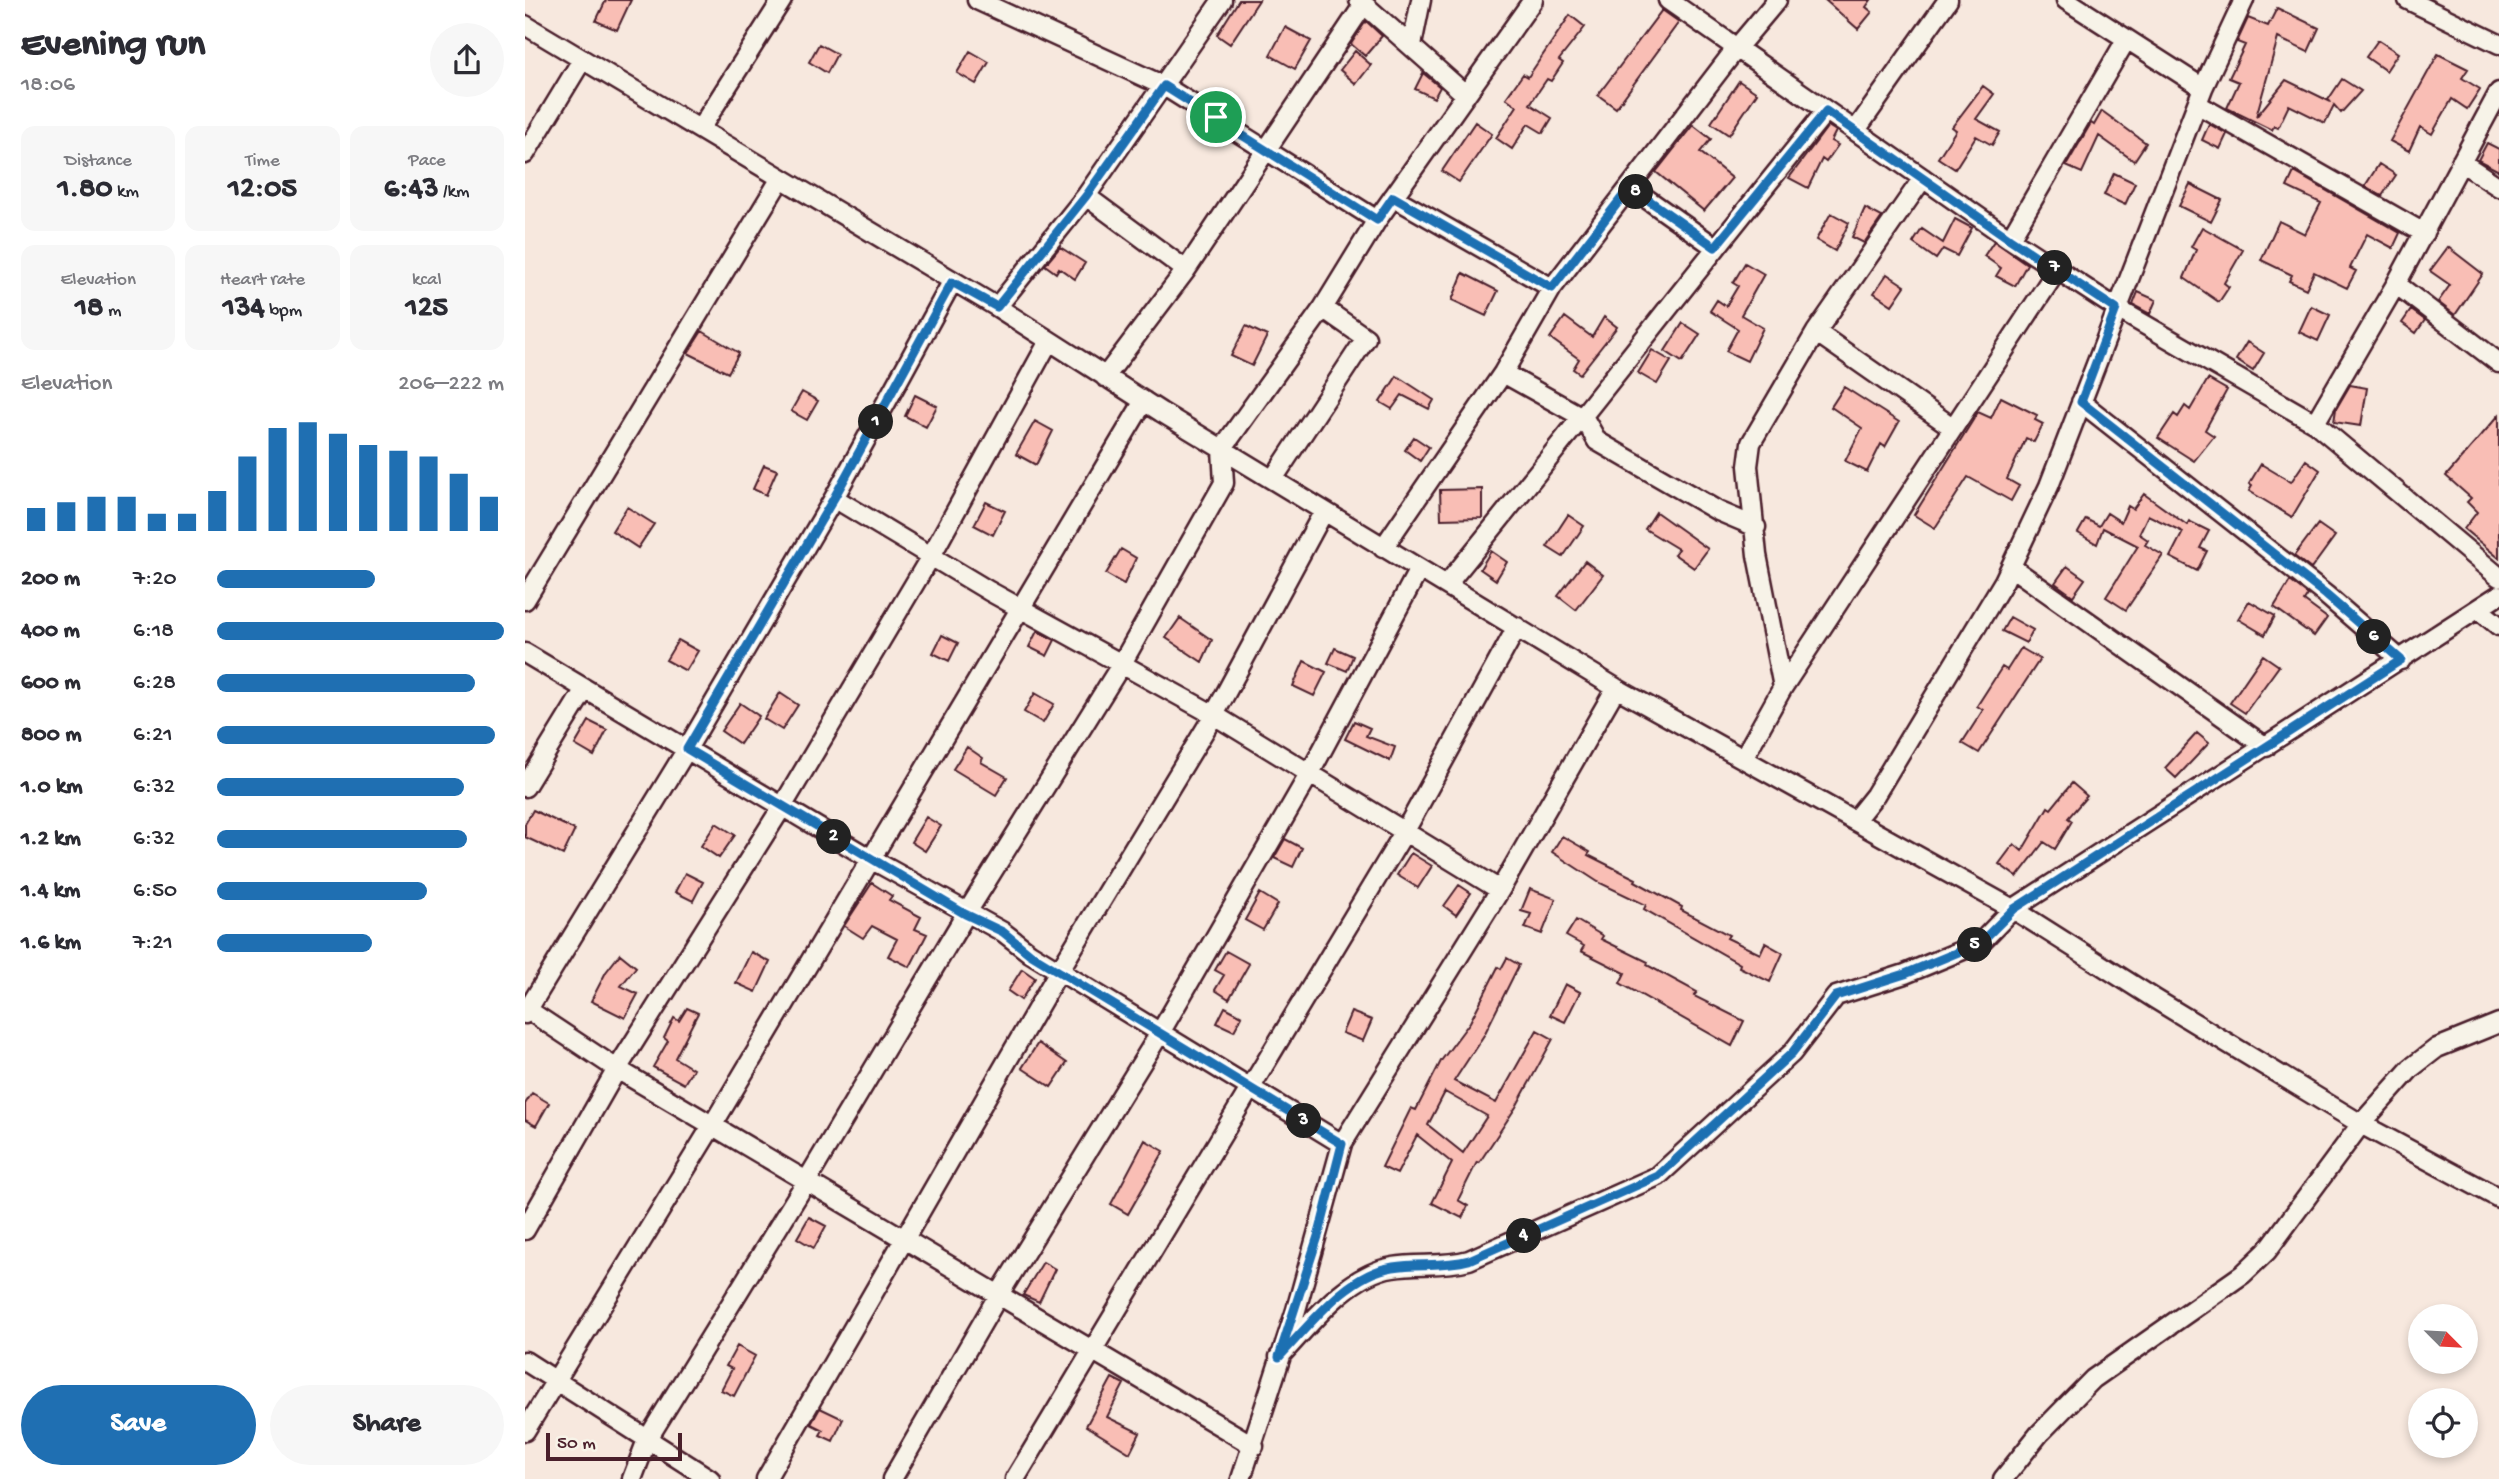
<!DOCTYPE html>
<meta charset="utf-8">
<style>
body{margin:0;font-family:"Gochi Hand",sans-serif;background:#f7f7f7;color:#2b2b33;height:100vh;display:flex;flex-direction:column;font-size:26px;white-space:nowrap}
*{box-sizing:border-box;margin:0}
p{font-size:23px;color:#7c7c81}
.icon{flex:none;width:38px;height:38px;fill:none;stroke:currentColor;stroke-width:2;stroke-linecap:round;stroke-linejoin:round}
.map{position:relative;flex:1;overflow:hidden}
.sheet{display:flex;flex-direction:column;background:#fff;width:525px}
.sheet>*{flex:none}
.needle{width:46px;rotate:114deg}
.controls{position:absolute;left:1883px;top:1304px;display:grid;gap:14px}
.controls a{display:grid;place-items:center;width:70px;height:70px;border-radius:50%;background:#fff;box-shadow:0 4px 10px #0003;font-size:35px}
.scale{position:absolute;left:21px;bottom:18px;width:136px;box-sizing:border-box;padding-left:7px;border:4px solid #4a1f2b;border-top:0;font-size:19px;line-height:24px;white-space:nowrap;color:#4a1f2b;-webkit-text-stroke:5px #f7f3e8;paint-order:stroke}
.pin{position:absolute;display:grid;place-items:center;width:60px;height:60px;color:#fff;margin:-30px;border:4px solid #fff;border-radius:50%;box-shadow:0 2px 7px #0007}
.km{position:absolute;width:35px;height:35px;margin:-18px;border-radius:50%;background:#222;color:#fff;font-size:19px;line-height:35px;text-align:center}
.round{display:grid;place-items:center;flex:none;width:74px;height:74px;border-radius:37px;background:#f7f7f7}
.overview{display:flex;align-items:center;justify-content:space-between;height:119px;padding:0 21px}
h1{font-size:38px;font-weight:800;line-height:52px}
.stats{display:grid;grid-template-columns:repeat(3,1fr);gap:10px;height:119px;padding:7px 21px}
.stats div{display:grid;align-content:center;border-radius:14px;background:#f7f7f7;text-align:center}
.stats b{font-size:30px;font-weight:800}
.stats small{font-size:19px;font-weight:400}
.stats p{font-size:19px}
.chart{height:196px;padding:14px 21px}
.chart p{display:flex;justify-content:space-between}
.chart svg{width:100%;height:126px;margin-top:7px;stroke:#1f6fb2;stroke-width:6}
.cta{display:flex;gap:14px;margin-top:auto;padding:14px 21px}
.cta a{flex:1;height:80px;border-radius:42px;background:#1f6fb2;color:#fff;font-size:28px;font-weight:800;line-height:80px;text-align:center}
.cta a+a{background:#f7f7f7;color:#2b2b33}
ul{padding:0 21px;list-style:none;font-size:23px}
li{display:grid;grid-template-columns:112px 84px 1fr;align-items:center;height:52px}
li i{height:18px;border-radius:9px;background:#1f6fb2}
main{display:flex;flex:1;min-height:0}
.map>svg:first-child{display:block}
</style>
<main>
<section class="sheet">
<div class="overview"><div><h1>Evening run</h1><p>18:06</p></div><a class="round"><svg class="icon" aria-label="share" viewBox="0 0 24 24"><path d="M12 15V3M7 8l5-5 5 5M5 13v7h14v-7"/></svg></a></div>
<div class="stats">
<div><p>Distance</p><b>1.80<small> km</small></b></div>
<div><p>Time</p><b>12:05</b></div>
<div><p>Pace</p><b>6:43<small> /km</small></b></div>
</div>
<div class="stats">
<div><p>Elevation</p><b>18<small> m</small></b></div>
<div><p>Heart rate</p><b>134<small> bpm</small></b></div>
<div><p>kcal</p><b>125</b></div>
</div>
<div class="chart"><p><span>Elevation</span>206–222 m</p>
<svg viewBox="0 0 160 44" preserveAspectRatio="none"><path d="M5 44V36M15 44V34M25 44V32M35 44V32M45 44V38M55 44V38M65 44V30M75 44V18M85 44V8M95 44V6M105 44V10M115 44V14M125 44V16M135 44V18M145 44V24M155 44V32"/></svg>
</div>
<ul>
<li><b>200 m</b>7:20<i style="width:55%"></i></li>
<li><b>400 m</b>6:18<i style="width:100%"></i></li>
<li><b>600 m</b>6:28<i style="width:90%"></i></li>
<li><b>800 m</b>6:21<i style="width:97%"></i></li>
<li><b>1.0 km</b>6:32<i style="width:86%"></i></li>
<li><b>1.2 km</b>6:32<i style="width:87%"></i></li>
<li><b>1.4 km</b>6:50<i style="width:73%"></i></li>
<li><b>1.6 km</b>7:21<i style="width:54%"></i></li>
</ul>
<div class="cta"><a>Save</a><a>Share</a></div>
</section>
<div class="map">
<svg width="1974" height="1479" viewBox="0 0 1974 1479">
<rect width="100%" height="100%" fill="#f7e8de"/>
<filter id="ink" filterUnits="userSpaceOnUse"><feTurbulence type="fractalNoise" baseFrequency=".0143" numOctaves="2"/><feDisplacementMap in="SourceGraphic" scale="14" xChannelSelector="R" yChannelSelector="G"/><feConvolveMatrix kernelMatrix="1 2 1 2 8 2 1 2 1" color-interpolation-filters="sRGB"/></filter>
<g filter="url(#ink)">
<path fill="#f9beb5" stroke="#4a1f2b" stroke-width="2" fill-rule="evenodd" d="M81 0H106L92 30 71 21Z
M714 0H734L705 44 692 35Z
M1300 0H1346L1341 7 1347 12 1333 29Z
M1752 8 1794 28 1783 52 1753 38 1731 117 1761 80 1806 102 1803 100 1817 79 1836 91 1816 113 1809 105 1800 123 1764 105 1753 128 1749 126 1747 130 1702 108 1714 82 1704 78 1720 45 1712 42 1723 18 1743 26Z
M1137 10 1154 22 1091 108 1073 95Z
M1045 15 1060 27 1034 60 1038 63 1026 81 1022 79 1005 104 1027 118 1018 133 1003 124 987 149 971 138 992 106 981 98 998 74 1003 77Z
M841 21 857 36 840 56 826 44Z
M760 27 786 41 770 69 745 55Z
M1853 40 1873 53 1861 71 1841 57Z
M294 44 312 54 302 73 284 62Z
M445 51 464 62 451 84 432 73Z
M830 51 846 65 831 84 815 70Z
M1913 54 1943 69 1937 78 1955 89 1942 109 1927 99 1907 134 1895 127 1884 151 1865 141Z
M898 73 915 87 909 98 890 89Z
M1214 81 1232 93 1204 135 1186 123Z
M1458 86 1469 94 1451 119 1475 132 1467 145 1451 136 1430 169 1413 158 1431 130 1427 127Z
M1577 111 1621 143 1609 161 1574 136 1557 173 1541 166 1566 123 1569 125Z
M950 122 967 134 934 182 917 171Z
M1684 124 1702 134 1695 149 1677 140Z
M1168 125 1186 139 1175 152 1207 178 1179 211 1131 172Z
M1303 126 1311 131 1306 141 1313 145 1301 162 1297 159 1283 188 1264 178Z
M1962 143 1974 149V171L1953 160Z
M1854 164 1871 175 1857 196 1840 186Z
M1769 172 1875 233 1868 248 1842 234 1825 268 1831 271 1822 288 1789 272 1781 289 1764 281 1767 275 1736 260 1754 221 1780 234 1796 203 1762 187Z
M1589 173 1610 183 1600 205 1579 195Z
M1665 184 1697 200 1686 222 1654 206Z
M1340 208 1357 217 1339 243 1327 237Z
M1306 213 1324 223 1310 251 1291 240Z
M1430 219 1447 228 1432 256 1418 249 1411 259 1388 243 1397 229 1418 243Z
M1677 227 1718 250 1699 283 1704 287 1694 302 1659 278 1671 250 1666 247Z
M1469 241 1502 264 1490 286 1471 276 1476 268 1459 256Z
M535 247 560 263 550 279 534 268 531 273 520 265Z
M1923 247 1958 274 1930 315 1913 302 1925 285 1905 271Z
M1220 263 1239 274 1216 315 1238 328 1222 361 1201 351 1213 329 1185 311 1192 300 1201 306 1213 286 1208 283Z
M938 273 973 291 961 316 927 300Z
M1362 274 1380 286 1367 305 1349 293Z
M1613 292 1631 300 1625 314 1608 305Z
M1786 306 1805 315 1793 341 1774 332Z
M1886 310 1900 320 1891 333 1877 323Z
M1040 317 1067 337 1079 317 1092 327 1055 374 1048 369 1054 359 1025 338Z
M1158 323 1175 334 1157 362 1140 351Z
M721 326 742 336 727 366 706 356Z
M177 331 214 353 203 373 163 353Z
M1722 342 1739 353 1728 371 1711 360Z
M1127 350 1146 361 1132 384 1113 373Z
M872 376 909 400 904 409 877 395 867 409 855 402Z
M1683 379 1702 390 1680 430 1689 436 1669 461 1633 438 1649 414 1653 417 1660 406 1665 410Z
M1825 385 1842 388 1836 426 1809 422 1811 409Z
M1319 387 1374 422 1360 447 1356 444 1342 472 1320 461 1337 428 1306 407Z
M277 392 293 401 282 420 266 411Z
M390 395 412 406 401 427 380 416Z
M1476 397 1512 415 1510 420 1518 424 1509 442 1501 438 1482 479 1494 486 1486 501 1443 477 1410 528 1389 515 1453 412 1466 418Z
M1974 415V558L1939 529 1952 512 1942 502 1946 498 1921 476Z
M510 421 528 431 511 465 491 454Z
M889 437 904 447 895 461 880 450Z
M1781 460 1795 470 1767 517 1724 491 1727 486 1724 484 1736 464 1766 482Z
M239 465 252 470 241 495 228 489Z
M957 489V518L916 519 915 490Z
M1619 494 1662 525 1664 521 1684 531 1675 548 1682 551 1672 571 1645 557 1658 532 1623 515 1614 534 1623 540 1620 545 1638 555 1601 610 1581 597 1613 546 1578 528 1572 544 1553 533 1561 519 1574 526 1582 513 1596 522 1603 506 1608 509Z
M461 502 480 511 468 535 449 525Z
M102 507 129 524 113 548 87 531Z
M1131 512 1183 549 1169 568 1149 554 1153 549 1120 529Z
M1043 515 1059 526 1038 557 1022 547Z
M1793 524 1810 536 1786 569 1769 556Z
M596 549 611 558 599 584 581 574Z
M966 551 982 562 971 580 955 569Z
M1060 561 1078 575 1051 610 1033 596Z
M1542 566 1560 579 1548 596 1530 583Z
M1765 581 1783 595 1779 601 1802 618 1789 636 1749 607Z
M1724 601 1750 616 1740 635 1713 619Z
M1485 617 1508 630 1501 643 1477 631Z
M655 618 687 640 677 662 641 638Z
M512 631 530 640 522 656 504 647Z
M417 635 433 643 424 661 408 653Z
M153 640 173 651 161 671 141 660Z
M810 648 828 656 822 671 803 663Z
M1496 648 1515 659 1454 753 1437 743 1458 710 1452 706 1477 667 1482 670Z
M1738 655 1754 666 1720 713 1705 703Z
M779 661 801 672 789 696 768 686Z
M255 693 273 705 257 730 239 719Z
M510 693 529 704 518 723 499 712Z
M215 703 234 716 215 744 196 731Z
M64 721 82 730 69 756 50 745Z
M829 721 845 728 841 736 870 747 865 761 820 739Z
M1672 733 1684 743 1651 778 1640 768Z
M442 747 458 758 456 762 482 777 471 795 428 769Z
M1547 783 1562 796 1543 818 1547 821 1530 849 1519 842 1492 877 1474 864 1489 844 1497 851 1523 807 1526 809Z
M8 810 50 830 38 855 0 837V824Z
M401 817 416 826 400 851 386 842Z
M191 823 210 835 194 858 176 846Z
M1037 836 1065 852 1063 855 1111 879 1110 881 1157 907 1156 910 1204 935 1202 938 1235 954 1240 943 1258 953 1245 982 1214 967 1215 964 1119 909 1121 905 1073 882 1027 852Z
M760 839 777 848 768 867 749 858Z
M886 853 907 866 893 888 872 875Z
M160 873 178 882 168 901 150 892Z
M347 883 367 896 364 900 396 917 390 929 402 934 385 967 363 956 372 939 347 926 338 938 319 926Z
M934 885 946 893 931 915 919 906Z
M1005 889 1031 899 1017 934 1000 928 1006 914 996 911Z
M735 893 753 904 738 930 720 920Z
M1051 920 1078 936 1076 939 1123 962 1122 965 1172 992 1169 996 1219 1021 1207 1046 1095 983 1100 973 1056 951 1059 946 1041 936Z
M701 951 724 964 704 999 690 990 699 975 690 970Z
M226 952 245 962 231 992 211 983Z
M95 954 111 967 96 986 113 994 100 1018 66 1001 81 972Z
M982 958 994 965 959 1035 929 1081 971 1103 1012 1030 1028 1039 991 1107 954 1163 952 1162 933 1200 943 1206 937 1218 907 1203 927 1163 892 1135 872 1174 857 1167 886 1108 891 1110 916 1061 945 1022 973 967 976 969ZM920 1092 962 1116 938 1153 903 1125Z
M497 969 510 978 496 1000 483 991Z
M1040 984 1055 992 1040 1022 1025 1015Z
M700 1007 717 1016 709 1031 692 1023Z
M162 1008 173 1013 150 1058 168 1069 159 1084 128 1067 143 1041 139 1038 149 1018 154 1021Z
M826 1012 847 1020 838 1041 817 1033Z
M513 1043 542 1063 526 1087 497 1068Z
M7 1093 24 1103 11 1126 0 1120V1104Z
M620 1140 639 1151 603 1214 586 1204Z
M284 1217 301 1226 289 1248 272 1238Z
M518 1262 530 1269 514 1302 498 1295Z
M212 1346 230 1356 209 1396 196 1390 207 1369 201 1366Z
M587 1378 599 1384 582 1417 615 1433 605 1453 561 1426Z
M295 1408 318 1419 308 1441 295 1435 298 1430 286 1424Z"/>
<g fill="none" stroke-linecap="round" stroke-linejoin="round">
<defs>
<path id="minor" d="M452 0 639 86 852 220
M834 0 941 95
M1143 0 1485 239 1591 308 1790 423 1974 577
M1541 0 1678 88
M1883 0 1974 44
M0 25 472 307 636 412 1091 688 1488 909 1630 999 1836 1124 1974 1198
M887 45 896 0
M1672 104 1899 233
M175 129 257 0
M1331 130 1423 0
M0 154 57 60
M1936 162 1974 187
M1105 187 1190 247
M561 196 661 270
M868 197 1027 288
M1485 239 1601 40
M1871 284 1974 363
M472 307 561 196 697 0
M1291 332 1427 427
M978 373 1059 418 1072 441 1193 511 1231 527
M580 377 661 270 839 4
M1556 402 1801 595 1876 660
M1790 423 1871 284 1974 92
M748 479 841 338 798 308 852 220 1008 0
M309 498 464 591 689 715 975 890
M858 548 978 373 1027 288 1210 50 1252 0
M1486 567 1741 747
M923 583C1051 427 1174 267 1301 111
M0 600 256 178
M1953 609 1974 626
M0 653 344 858 478 932 505 953 817 1144
M1258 687 1232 555 1223 466 1226 443 1291 332 1398 178
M1219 757 1258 687 1532 270
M0 787 60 689
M1330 820 1350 795 1479 581 1524 486 1678 88 1719 0
M0 1008 92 1069 729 1446
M0 1014 162 749 309 498 427 282
M0 1230 92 1069 257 807 406 556 524 341
M754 1357C785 1325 822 1274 868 1267 894 1263 918 1267 944 1260L1133 1176 1267 1053 1311 996 1380 974 1455 943 1488 909 1974 595
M0 1361 185 1479
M0 1431 187 1126 619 401
M107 1479 122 1440 281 1182 441 914 596 665 699 483 697 449 798 308
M241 1479 534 971 689 715 799 511
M367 1479 473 1296 635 1033 785 773 894 569
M490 1479 880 831 992 627
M716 1479 771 1310 817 1144 975 890 1091 688
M1478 1479 1514 1434 1568 1379 1718 1274 1742 1251 1836 1124 1886 1068 1912 1048 1974 1023"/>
</defs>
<use href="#minor" stroke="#4a1f2b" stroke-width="23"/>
<use href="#minor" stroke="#f7f3e8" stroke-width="18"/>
</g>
</g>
<g fill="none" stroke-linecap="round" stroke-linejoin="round" filter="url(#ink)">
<defs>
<path id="route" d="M639 86 852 220 868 197 1027 288 1105 187 1190 247 1301 111 1485 239 1591 309 1556 402 1801 595 1876 660 1489 909 1455 943 1380 974 1311 996 1267 1053 1133 1176 944 1260C918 1267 894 1263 868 1267 822 1274 785 1325 754 1357L795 1230 817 1144 505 954 478 932 440 914 162 749 309 498 427 282 472 307 561 196Z"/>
</defs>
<use href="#route" stroke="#fff" stroke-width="14"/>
<use href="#route" stroke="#1f6fb2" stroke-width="9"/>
</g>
</svg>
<div class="controls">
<a><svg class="needle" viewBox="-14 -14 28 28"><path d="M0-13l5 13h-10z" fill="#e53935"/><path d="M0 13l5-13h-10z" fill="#7c7c81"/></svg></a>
<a><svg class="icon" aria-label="locate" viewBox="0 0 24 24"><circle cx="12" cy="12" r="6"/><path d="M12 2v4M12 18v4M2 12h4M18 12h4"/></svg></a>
</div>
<div class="scale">50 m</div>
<div class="pin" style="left:691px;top:117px;background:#1e9e55"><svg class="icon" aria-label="arrive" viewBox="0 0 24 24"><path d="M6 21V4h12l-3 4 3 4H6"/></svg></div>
<b class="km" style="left:351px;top:422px">1</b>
<b class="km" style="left:309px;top:837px">2</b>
<b class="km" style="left:779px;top:1121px">3</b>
<b class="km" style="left:999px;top:1236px">4</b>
<b class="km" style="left:1450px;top:945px">5</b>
<b class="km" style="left:1849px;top:637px">6</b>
<b class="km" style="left:1530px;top:268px">7</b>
<b class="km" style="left:1111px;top:192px">8</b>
</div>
</main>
